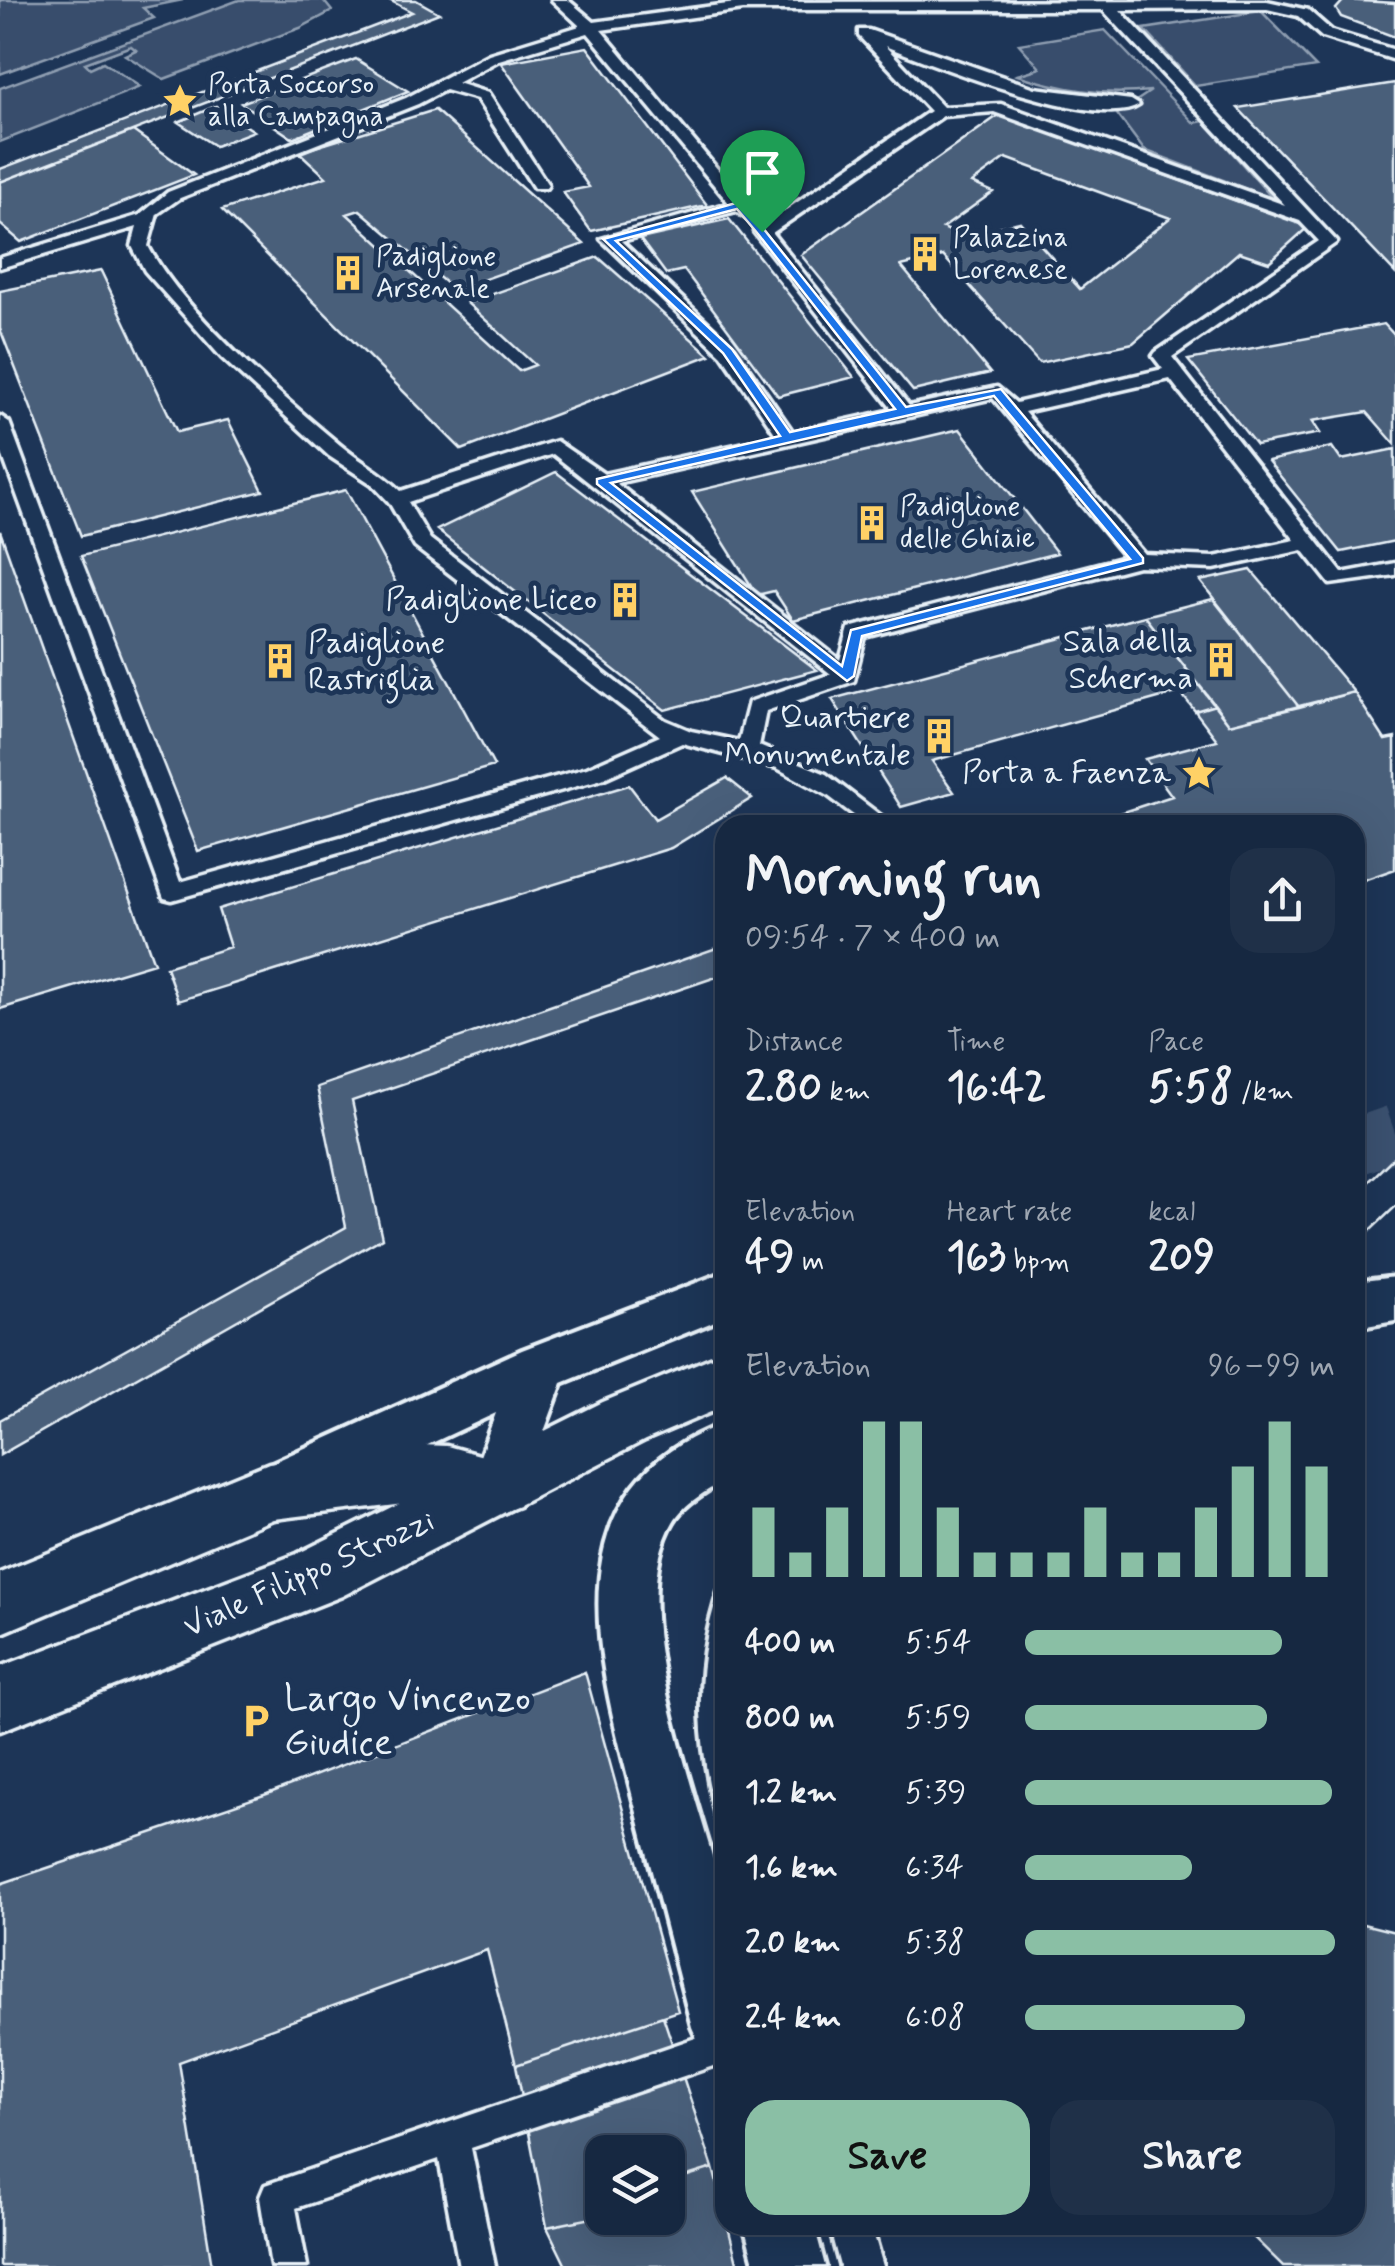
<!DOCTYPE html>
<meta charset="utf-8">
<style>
body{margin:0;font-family:Mynerve,sans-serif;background:#1f3048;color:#f1f3f6;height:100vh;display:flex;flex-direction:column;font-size:38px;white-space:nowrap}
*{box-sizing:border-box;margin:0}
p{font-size:32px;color:#9ea6b1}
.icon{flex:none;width:55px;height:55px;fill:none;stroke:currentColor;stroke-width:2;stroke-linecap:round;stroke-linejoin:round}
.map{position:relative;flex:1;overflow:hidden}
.sheet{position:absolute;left:715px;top:815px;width:650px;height:1420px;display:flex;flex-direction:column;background:#162841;border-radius:30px;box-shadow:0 10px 40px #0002,0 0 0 2px #35445a}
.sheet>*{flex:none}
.buttons{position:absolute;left:585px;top:2135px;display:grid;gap:20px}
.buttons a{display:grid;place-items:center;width:100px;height:100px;border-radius:20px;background:#162841;box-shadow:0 10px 40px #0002,0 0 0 2px #35445a;font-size:50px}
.pin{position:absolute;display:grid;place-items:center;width:85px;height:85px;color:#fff;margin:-102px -42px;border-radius:50% 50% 50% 0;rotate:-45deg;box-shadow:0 0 10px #0007}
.pin .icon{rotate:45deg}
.round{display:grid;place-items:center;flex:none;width:105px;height:105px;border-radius:30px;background:#1f3048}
.head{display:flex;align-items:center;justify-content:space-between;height:170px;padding:0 30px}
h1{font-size:55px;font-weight:700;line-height:75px}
.stats{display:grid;grid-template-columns:repeat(3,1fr);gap:15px;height:170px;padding:10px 30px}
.stats div{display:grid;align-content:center}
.stats b{font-size:42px;font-weight:700}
.stats small{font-size:28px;font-weight:400}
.stats p{font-size:28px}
.chart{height:280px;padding:20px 30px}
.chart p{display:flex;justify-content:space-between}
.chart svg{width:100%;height:180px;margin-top:10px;stroke:#8abfa5;stroke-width:6}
.primary-button{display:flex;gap:20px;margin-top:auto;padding:20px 30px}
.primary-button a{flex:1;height:115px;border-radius:30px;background:#8abfa5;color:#111;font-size:40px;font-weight:700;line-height:115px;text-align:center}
.primary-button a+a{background:#1f3048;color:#f1f3f6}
ul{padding:0 30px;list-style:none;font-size:32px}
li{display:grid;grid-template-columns:160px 120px 1fr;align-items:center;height:75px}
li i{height:25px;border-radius:12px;background:#8abfa5}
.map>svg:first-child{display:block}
</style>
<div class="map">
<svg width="1395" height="2266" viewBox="0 0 1395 2266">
<rect width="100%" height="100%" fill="#1d3557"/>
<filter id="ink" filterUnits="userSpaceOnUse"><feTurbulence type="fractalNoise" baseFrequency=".01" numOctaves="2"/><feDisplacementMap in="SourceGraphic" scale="20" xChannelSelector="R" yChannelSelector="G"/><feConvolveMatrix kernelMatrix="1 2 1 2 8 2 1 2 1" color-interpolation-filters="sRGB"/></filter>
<g filter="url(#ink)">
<path fill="#374d6c" stroke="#909fb2" stroke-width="2.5" d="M0 0H183L143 8 154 18 0 74Z
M239 0H323L332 11 300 28 164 79 125 55 136 50 131 46 85 63 90 68 103 62 140 87 0 142V88Z
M1261 11 1316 67 1196 86 1144 29Z
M1105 30 1194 123 1204 121 1273 199 1144 150 1117 114 1151 91C1101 96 1064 90 1017 75L1040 68 1019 44Z"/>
<path fill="#495e7a" stroke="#e8f1f8" stroke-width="2.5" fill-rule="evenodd" d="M389 0H416L439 13 0 182V169L412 12Z
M1344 0 1395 3V37L1341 17 1336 9Z
M587 47 707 205 591 231 563 192 589 187 501 63Z
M356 59 408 91 292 138 241 103Z
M1395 83V273L1238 108Z
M216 106 254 131 215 146 178 122Z
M435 110 584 244 454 290 360 210 347 214 519 371 535 365 467 303 598 257 710 355 462 450 222 210 326 177 299 152Z
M999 115 1308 227 1269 262 1239 252 1133 343 1039 363 943 256 901 266 990 373 913 391 801 255ZM1006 158 1170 218 1080 289 1020 222 961 236 943 228 993 192 972 183Z
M133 131 194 175 21 242 0 224V182Z
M729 219 854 377 778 396 684 270 666 274 640 239Z
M101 271 177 432 228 420 263 491 81 536 0 329V291Z
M1384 324 1395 336V444L1367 412 1312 421 1320 433 1256 445 1188 360Z
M960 429 1057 553 793 620 774 591 757 595 692 492Z
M1332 447 1341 460 1395 449V541L1341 552 1268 461Z
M556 472 817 670 665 710 437 530Z
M346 490 494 766 198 851 81 556Z
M0 531 154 963 0 1009Z
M1251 570 1354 692 1299 707 1200 581Z
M1213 599 1299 707 1229 724 1145 616Z
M1145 616 1215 705 1195 711 1180 692 932 761 954 792 901 807 832 699Z
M1354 692 1385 740 1395 738V869L1355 883V825H1083L1172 796 1145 759 1217 740 1195 711 1215 705 1229 724Z
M727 778 752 798 671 848 178 1001 166 967 230 947 218 909 629 785 655 819Z
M725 945V974L352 1101 382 1238 0 1455V1420L346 1227 317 1087Z
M585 1672 678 2011 516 2065 487 1950 179 2062 212 2266H0V1884L267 1794Z
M1355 1922 1395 1932V2266H1283L1241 2225H1355Z
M663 2016 713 2168 668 2182V2152H602V2216L547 2227 516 2065Z
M713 2168 738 2266H566L547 2227 602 2216 668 2218V2182Z"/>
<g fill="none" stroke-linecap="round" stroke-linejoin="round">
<path stroke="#3b516f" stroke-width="56" stroke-dasharray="56 28" stroke-linecap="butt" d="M1355 1147 1395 1133"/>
<defs>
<path id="service" d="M552 0H568L594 22 743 2 1267 1 1308 10 1332 31 1395 50V60L1322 37 1298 16 1267 9 1120 10 1337 242 1172 357 1342 573 1395 563V575L1330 584 1303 550 1214 569 1138 566 865 637 854 681 766 711 759 746 826 774 893 825H867L827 795 777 768 682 743 602 779 172 900 164 898 0 448V416L9 422 180 882 587 768 660 736 415 547 389 502 372 484 329 456 222 358 145 271 132 246 137 227 0 268V258L140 215 168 192 406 98 489 54 580 26ZM743 10H1103L1285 205 1001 104 943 107 885 46C929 63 1101 132 1139 105L1131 100 1035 88 869 30H859V36L930 111 754 232 893 410 793 432 734 347 621 241 736 211 747 219 755 214 601 30ZM588 33 729 203 601 239 722 355 777 436 604 474 556 441 401 491C382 472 360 462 340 445 281 396 183 312 148 246L157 214 180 198 418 104 445 90 477 99 534 188H546L548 185 488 93 457 83 499 60ZM994 112 1300 221 1319 241 1156 352 1153 356 1163 369 1016 403 997 387 909 406 772 233 943 116ZM1170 379 1295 540 1214 557 1144 554 1024 412ZM993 398 1125 557 849 628 840 660 616 483ZM553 454 831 674 749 702 739 741 691 731 665 720 430 539 408 502Z
M725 2028V2062L471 2148 495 2266H459L439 2159 296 2208 307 2266H271L260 2197 265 2185Z"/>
<path id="minor" d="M725 1272V1317L562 1383 517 1504 497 1511 477 1504 469 1486 496 1413 312 1499 292 1506 272 1499 264 1481 272 1463 522 1350Z
M1395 1277V1321L1355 1328V1282Z
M725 1423V1479C706 1492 685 1502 673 1522 620 1610 702 1805 724 1900 733 1941 725 2015 725 2060L702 2050 692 2027C673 1953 654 1879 635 1805 599 1663 545 1490 725 1423Z
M744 2225H814L825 2266H755Z"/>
<path id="tertiary" d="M420 1445 447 1446 519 1466 528 1486 519 1506 497 1514 447 1502 420 1501 273 1519 0 1634V1573L269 1463Z"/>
<path id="primary" d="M725 1352V1406L645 1440 342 1596 0 1731V1667L297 1554 603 1402Z"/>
</defs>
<use href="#service" stroke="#e8f1f8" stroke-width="7"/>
<use href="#minor" stroke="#e8f1f8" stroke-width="8"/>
<use href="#tertiary" stroke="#e8f1f8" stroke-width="7"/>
<use href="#primary" stroke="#e8f1f8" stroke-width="7"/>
<use href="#service" fill="#1d3557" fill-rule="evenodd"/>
<use href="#minor" fill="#1d3557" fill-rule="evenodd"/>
<use href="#tertiary" fill="#1d3557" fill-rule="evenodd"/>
<use href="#primary" fill="#1d3557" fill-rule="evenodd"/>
<path stroke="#e8f1f8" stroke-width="2.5" d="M1355 1195 1395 1156
M1355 1245 1395 1207"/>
<path stroke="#e8f1f8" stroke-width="4" d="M725 1569C684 1672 697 1756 725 1861
M827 2225 838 2266
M873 2225 885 2266"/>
</g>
</g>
<path fill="#1a73e8" stroke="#fff" stroke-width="2.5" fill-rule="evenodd" d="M736 203H743L906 407 1001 389 1143 558V563L862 636 854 676 847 681 597 484V479L780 436 723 353 603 239ZM737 209 758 234 895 409 790 432 732 349 616 241ZM994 396 1130 559 851 630 842 666 611 483Z"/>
<defs>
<symbol id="sight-bare" viewBox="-9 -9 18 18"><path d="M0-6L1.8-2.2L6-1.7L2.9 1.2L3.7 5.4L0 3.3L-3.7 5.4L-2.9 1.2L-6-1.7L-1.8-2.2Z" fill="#ffd166" stroke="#1d3557" stroke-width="2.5" paint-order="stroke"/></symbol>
<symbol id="building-bare" viewBox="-9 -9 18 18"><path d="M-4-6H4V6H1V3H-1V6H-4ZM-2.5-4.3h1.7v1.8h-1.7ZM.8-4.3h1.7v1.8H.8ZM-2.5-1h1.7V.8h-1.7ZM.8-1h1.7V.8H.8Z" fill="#ffd166" stroke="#1d3557" stroke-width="2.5" paint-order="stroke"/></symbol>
<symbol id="parking-bare" viewBox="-9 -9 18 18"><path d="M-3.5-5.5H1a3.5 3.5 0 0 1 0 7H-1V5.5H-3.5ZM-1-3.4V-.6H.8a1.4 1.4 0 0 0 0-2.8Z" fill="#ffd166" stroke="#1d3557" stroke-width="2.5" paint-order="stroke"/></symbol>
</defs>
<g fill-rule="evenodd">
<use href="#sight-bare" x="155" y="76" width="50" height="50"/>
<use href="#building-bare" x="900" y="229" width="50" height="50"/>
<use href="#building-bare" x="323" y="248" width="50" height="50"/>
<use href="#building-bare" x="847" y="498" width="50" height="50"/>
<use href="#building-bare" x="600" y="575" width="50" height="50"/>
<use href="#building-bare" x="1196" y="635" width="50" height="50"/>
<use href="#building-bare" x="255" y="636" width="50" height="50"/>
<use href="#building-bare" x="914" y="711" width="50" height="50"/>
<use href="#sight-bare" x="1174" y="748" width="50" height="50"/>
<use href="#parking-bare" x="231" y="1696" width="50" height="50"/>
</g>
<g text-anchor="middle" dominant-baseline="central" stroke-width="10" stroke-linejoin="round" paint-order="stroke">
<g font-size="28" fill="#e8f1f8" stroke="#1d3557" text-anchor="start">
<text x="208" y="85">Porta Soccorso<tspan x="208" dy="32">alla Campagna</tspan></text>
<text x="953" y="238">Palazzina<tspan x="953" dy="32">Lorenese</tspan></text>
<text x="376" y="257">Padiglione<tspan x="376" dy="32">Arsenale</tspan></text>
<text x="900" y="507">Padiglione<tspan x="900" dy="32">delle Ghiaie</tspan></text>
</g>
<g font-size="32" fill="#e8f1f8" stroke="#1d3557" text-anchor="end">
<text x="597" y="600">Padiglione Liceo</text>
<text x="1193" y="642">Sala della<tspan x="1193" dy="37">Scherma</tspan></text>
<text x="308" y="643" text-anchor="start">Padiglione<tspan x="308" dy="37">Rastriglia</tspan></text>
<text x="911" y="718">Quartiere<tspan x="911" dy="37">Monumentale</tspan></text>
<text x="1171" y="773">Porta a Faenza</text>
</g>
<g font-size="32" fill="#e8f1f8" stroke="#1d3557">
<text transform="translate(309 1574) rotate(-24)">Viale Filippo Strozzi</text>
</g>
<g font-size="38" fill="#e8f1f8" stroke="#1d3557" text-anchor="start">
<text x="284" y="1699">Largo Vincenzo<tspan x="284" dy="44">Giudice</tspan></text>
</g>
</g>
</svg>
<div class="buttons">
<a><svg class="icon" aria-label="layers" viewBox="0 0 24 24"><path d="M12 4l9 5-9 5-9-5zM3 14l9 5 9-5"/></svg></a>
</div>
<div class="pin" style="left:762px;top:232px;background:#1e9e55"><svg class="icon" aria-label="arrive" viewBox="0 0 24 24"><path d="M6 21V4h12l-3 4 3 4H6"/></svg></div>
<section class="sheet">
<div class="head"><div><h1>Morning run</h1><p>09:54 · 7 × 400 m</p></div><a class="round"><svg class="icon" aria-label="share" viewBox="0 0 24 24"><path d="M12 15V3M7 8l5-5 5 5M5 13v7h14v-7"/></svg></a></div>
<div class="stats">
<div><p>Distance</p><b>2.80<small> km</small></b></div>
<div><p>Time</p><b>16:42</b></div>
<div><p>Pace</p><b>5:58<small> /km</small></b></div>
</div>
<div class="stats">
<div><p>Elevation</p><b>49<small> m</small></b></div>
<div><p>Heart rate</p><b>163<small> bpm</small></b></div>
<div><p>kcal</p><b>209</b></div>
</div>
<div class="chart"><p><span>Elevation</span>96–99 m</p>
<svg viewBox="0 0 160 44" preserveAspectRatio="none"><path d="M5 44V27M15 44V38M25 44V27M35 44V6M45 44V6M55 44V27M65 44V38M75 44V38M85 44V38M95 44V27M105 44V38M115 44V38M125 44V27M135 44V17M145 44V6M155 44V17"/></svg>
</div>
<ul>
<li><b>400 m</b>5:54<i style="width:83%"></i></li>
<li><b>800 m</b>5:59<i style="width:78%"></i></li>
<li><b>1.2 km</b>5:39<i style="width:99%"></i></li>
<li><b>1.6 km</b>6:34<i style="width:54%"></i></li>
<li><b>2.0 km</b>5:38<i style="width:100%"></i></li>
<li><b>2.4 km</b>6:08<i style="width:71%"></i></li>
</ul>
<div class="primary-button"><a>Save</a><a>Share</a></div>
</section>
</div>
